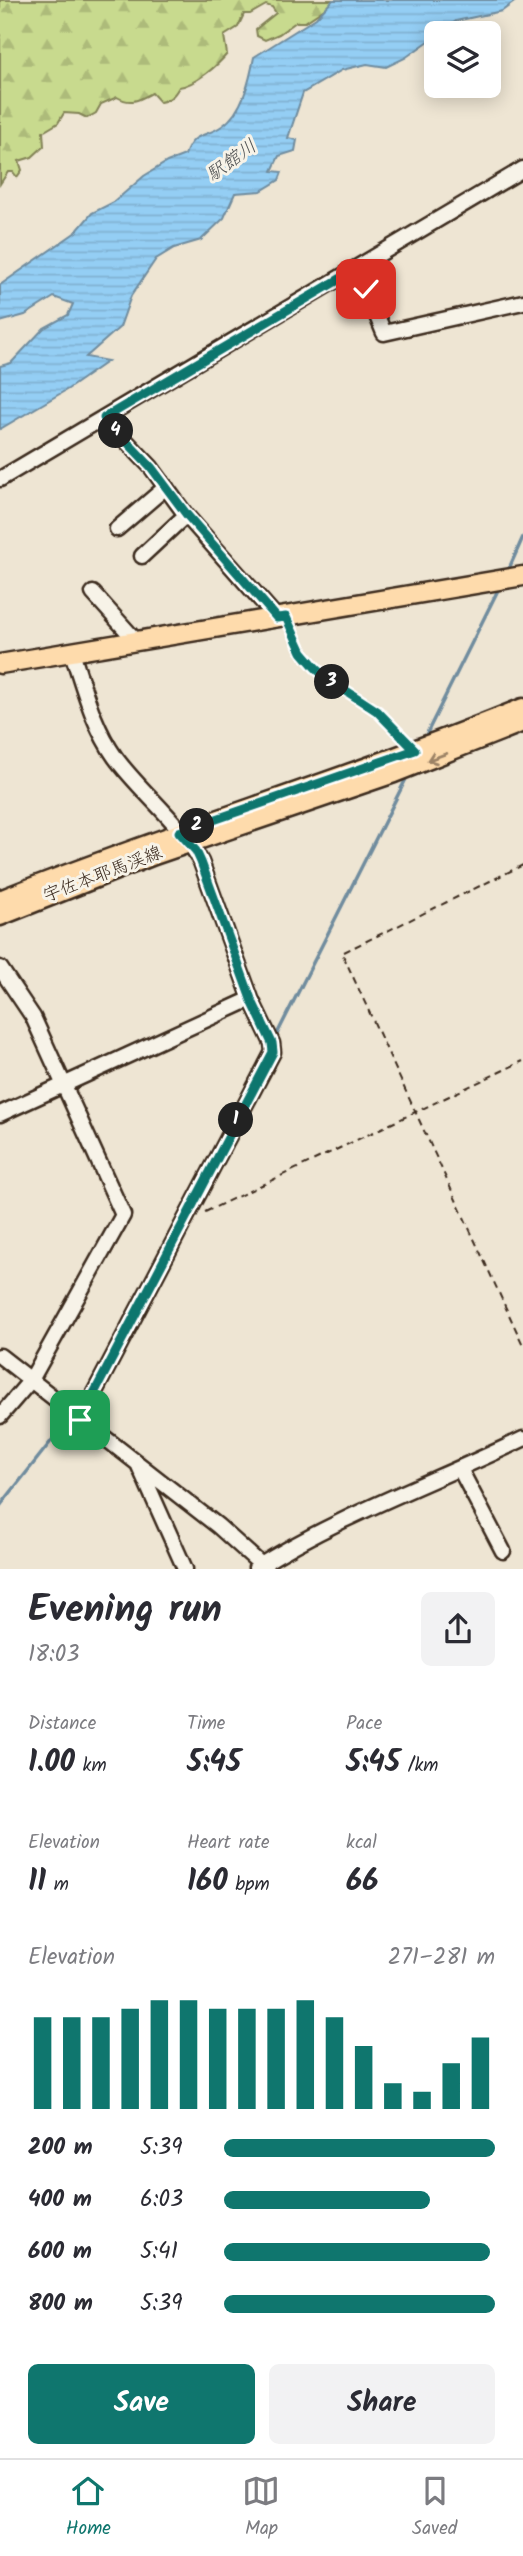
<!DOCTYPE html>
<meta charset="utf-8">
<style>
body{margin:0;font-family:Kalam,"Klee One",sans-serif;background:#f2f2f3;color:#2b2b33;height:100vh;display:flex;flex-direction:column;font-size:26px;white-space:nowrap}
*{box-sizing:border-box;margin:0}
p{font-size:23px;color:#7c7c81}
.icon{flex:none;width:38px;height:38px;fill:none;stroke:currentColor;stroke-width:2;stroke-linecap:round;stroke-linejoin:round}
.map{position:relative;height:1569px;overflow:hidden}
.drawer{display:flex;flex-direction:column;background:#fff;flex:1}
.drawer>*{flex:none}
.controls{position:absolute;left:424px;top:21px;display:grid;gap:14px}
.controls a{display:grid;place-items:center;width:77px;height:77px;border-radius:10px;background:#fff;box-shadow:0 4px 18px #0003;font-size:35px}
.pin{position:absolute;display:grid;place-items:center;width:60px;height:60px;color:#fff;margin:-30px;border-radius:14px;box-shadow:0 4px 10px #0006}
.km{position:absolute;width:35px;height:35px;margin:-18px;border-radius:50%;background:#222;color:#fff;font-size:19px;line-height:35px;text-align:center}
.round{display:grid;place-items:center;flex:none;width:74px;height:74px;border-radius:10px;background:#f2f2f3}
.headline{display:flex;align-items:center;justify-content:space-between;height:119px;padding:0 28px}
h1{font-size:38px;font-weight:600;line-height:52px}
.metrics{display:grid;grid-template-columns:repeat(3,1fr);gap:10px;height:119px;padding:7px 28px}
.metrics div{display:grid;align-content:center}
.metrics b{font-size:30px;font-weight:600}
.metrics small{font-size:19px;font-weight:400}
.metrics p{font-size:19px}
.chart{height:196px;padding:14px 28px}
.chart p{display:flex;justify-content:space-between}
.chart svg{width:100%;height:126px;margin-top:7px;stroke:#0f766e;stroke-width:6}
.primary-button{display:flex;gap:14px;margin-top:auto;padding:14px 28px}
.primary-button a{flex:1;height:80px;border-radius:10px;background:#0f766e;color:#fff;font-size:28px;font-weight:600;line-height:80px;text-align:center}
.primary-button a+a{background:#f2f2f3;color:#2b2b33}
ul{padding:0 28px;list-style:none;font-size:23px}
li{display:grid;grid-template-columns:112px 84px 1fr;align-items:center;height:52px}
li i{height:18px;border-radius:9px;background:#0f766e}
.dock{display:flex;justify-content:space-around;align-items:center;height:98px;border-top:2px solid #e1e1e2;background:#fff;font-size:19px;color:#7c7c81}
.dock a{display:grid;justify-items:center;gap:4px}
.dock .selected{color:#0f766e}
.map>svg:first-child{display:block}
</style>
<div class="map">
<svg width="523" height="1569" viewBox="0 0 523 1569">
<defs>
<pattern id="forest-firs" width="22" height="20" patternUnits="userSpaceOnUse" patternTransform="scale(1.75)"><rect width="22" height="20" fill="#c8da8e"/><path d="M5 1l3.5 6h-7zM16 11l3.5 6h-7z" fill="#adbb7a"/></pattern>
<pattern id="water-rules" width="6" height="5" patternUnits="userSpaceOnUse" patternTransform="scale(1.75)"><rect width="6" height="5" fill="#94cef4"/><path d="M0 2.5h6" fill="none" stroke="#80b1d1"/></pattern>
</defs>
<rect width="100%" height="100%" fill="#eee5d3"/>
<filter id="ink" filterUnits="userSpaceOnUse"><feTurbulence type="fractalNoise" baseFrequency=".0143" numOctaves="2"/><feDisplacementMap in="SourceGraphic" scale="14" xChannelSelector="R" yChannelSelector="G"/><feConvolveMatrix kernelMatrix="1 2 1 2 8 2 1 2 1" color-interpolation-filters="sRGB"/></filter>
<g filter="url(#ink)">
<path fill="url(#forest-firs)" stroke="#828256" stroke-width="2" d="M0 0H338L305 22H296L279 34 265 40 257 36 256 29 276 13 272 7 266 5 250 14H244L238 27 224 36 227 54C217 66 195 85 179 87 174 96 170 100 160 102L152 93C139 100 131 105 117 97L101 104 96 113 87 118 79 114 64 113 58 123 43 132 44 146 32 157 19 161 22 170 17 177 13 172H8L0 184Z"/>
<path fill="url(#water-rules)" stroke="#708c9e" stroke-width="2" d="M333 0H517L502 11 456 21 440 33H436V36L405 58 386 67 367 64 342 70 303 93 288 138 297 140 295 151 279 156 272 171 282 172 279 180 261 191 235 193 224 218 201 240 174 248 156 259 131 296 120 327 86 357 108 361 68 389 0 429V366L11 363 44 328 68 315 73 304 54 297 25 315 0 322V285L76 232 92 213 114 202 144 176 167 162 185 155C193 131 205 138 222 126 243 112 250 79 254 57L316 18Z"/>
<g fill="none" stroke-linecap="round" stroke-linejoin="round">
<path stroke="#708c9e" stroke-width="3.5" d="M507 573 523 537
M424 739 500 586
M274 1040 408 775
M75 1410 93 1380
M0 1506 71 1416"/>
<defs>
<path id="minor" d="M355 270 366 289 384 333 523 302
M104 418 151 467 186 515 277 618
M0 479 523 169
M117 529 166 487
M142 556 186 515
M93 593 137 642
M72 653C84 688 93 726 115 757 141 793 181 822 201 862L251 999 272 1043 273 1052 80 1420
M0 968 33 1017 123 1215 31 1380 0 1416
M0 1114 251 999
M0 1356 218 1526 266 1569
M139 1466 185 1569
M460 1469 503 1551
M256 1568C340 1515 434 1482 523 1439"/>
<path id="major" d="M0 664 523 576
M0 900C172 831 351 778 523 708
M0 916 154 855 394 773 523 722"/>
</defs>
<use href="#minor" stroke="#3b2a1e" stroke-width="19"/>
<use href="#major" stroke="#3b2a1e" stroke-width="23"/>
<path stroke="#3b2a1e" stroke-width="2" stroke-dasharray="7 5" stroke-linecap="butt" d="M291 631C310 673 335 680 369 705 382 715 393 727 404 739
M523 865 342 953 523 1345
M205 1212 523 1061"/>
<use href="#minor" stroke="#f7f3e8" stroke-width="14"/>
<use href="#major" stroke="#fedbac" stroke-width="18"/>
</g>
<defs><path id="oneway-shaft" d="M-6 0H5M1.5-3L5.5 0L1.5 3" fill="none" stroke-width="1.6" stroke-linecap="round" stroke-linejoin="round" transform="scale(1.75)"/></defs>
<use stroke="#9c8265" href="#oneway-shaft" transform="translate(437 757) rotate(160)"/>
</g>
<g fill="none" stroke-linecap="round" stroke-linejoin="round" filter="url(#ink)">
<defs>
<path id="route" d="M80 1420 273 1052 272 1043 251 999 201 862 196 851 179 832 415 750 377 711 325 677 315 667 302 652 286 617 277 618 187 515 151 467 104 418 355 270 366 289"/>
</defs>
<use href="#route" stroke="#fff" stroke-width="14"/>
<use href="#route" stroke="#0f766e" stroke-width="9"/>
</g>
<g text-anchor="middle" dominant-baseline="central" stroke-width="6" stroke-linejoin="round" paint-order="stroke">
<g font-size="18" fill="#3b2a1e" stroke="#f7f3e8">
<text transform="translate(103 875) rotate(-21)">宇佐本耶馬渓線</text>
</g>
<g font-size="19" font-style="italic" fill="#515354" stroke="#f7f3e8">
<text transform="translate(232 161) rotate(-36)">駅館川</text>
</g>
</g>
</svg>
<div class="controls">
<a><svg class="icon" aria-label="layers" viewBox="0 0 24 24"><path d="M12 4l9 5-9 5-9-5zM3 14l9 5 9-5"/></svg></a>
</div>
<div class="pin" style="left:80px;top:1420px;background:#1e9e55"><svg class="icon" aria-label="arrive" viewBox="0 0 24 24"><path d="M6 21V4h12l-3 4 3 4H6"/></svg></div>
<div class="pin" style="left:366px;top:289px;background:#d93025"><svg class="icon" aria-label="check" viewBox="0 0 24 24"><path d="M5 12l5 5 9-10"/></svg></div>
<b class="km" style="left:236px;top:1120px">1</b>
<b class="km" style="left:197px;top:826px">2</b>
<b class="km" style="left:332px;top:682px">3</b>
<b class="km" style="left:116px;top:431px">4</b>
</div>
<section class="drawer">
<div class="headline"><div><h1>Evening run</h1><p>18:03</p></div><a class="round"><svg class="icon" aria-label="share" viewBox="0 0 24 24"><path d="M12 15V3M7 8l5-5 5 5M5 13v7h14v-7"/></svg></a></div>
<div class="metrics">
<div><p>Distance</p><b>1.00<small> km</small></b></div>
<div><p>Time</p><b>5:45</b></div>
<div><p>Pace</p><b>5:45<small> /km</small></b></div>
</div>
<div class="metrics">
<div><p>Elevation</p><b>11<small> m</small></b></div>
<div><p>Heart rate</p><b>160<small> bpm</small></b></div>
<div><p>kcal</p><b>66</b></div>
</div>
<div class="chart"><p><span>Elevation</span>271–281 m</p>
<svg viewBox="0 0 160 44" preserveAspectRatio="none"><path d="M5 44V12M15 44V12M25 44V12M35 44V9M45 44V6M55 44V6M65 44V9M75 44V9M85 44V9M95 44V6M105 44V12M115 44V22M125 44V35M135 44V38M145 44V28M155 44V19"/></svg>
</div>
<ul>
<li><b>200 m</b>5:39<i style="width:100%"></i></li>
<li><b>400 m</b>6:03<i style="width:76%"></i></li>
<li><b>600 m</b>5:41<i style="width:98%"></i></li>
<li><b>800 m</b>5:39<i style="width:100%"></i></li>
</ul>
<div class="primary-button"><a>Save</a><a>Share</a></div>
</section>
<nav class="dock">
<a class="selected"><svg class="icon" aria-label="home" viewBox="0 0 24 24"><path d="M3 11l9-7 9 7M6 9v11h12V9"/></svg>Home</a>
<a><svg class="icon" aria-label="map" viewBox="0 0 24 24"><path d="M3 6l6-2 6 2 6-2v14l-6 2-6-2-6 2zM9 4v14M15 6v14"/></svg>Map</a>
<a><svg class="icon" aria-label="saved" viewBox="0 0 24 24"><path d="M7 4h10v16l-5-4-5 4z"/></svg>Saved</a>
</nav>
